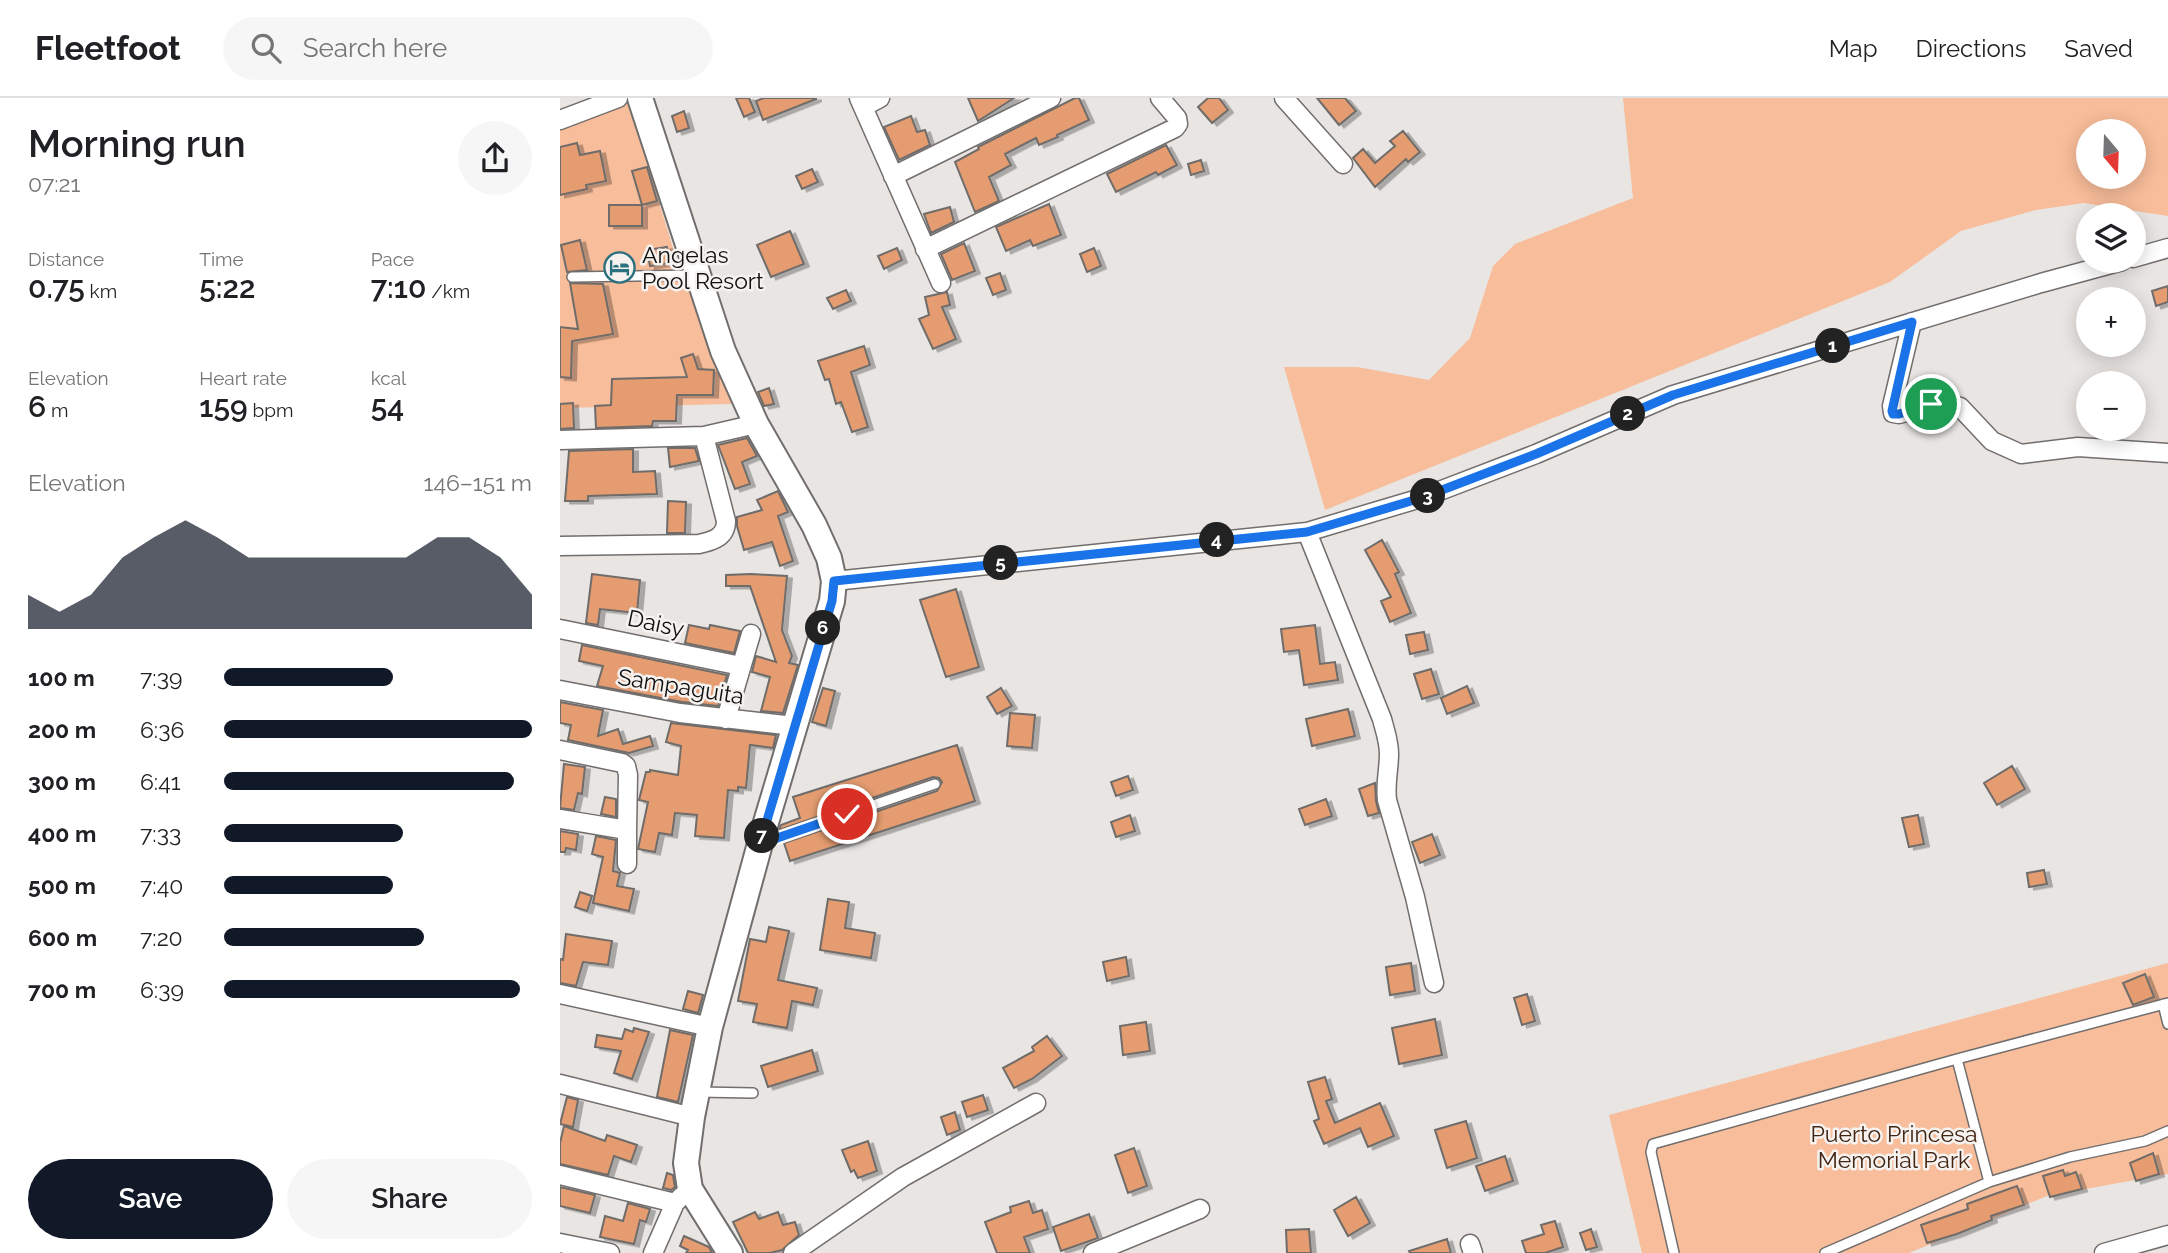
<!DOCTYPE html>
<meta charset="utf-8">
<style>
body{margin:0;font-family:Raleway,sans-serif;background:#f6f6f6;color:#202124;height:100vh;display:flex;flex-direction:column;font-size:26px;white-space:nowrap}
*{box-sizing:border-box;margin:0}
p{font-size:23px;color:#757577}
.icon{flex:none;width:38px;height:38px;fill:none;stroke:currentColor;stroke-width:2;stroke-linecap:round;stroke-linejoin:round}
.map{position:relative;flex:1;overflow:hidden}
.sheet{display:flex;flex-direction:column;background:#fff;width:560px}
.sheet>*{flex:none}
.needle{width:46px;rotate:161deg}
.buttons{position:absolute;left:1516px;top:21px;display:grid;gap:14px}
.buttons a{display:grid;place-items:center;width:70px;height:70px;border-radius:50%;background:#fff;box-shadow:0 4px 18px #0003;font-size:35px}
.pin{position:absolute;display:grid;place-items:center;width:60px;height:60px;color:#fff;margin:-30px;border:4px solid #fff;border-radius:50%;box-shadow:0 2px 7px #0007}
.km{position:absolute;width:35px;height:35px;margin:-18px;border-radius:50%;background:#222;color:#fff;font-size:19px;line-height:35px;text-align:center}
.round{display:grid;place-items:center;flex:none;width:74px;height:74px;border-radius:37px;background:#f6f6f6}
.summary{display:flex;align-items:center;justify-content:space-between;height:119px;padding:0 28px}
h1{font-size:38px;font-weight:600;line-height:52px}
.stats{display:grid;grid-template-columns:repeat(3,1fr);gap:10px;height:119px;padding:7px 28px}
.stats div{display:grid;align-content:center}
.stats b{font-size:30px;font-weight:600}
.stats small{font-size:19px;font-weight:400}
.stats p{font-size:19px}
.chart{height:196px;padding:14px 28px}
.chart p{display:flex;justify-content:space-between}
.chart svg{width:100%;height:126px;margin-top:7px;fill:#111827;opacity:.7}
.action{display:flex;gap:14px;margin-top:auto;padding:14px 28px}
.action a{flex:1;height:80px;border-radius:42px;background:#111827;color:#fff;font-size:28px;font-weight:600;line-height:80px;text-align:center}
.action a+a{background:#f6f6f6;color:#202124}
ul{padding:0 28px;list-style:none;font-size:23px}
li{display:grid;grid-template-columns:112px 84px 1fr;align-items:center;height:52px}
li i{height:18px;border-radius:9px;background:#111827}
header{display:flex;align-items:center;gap:42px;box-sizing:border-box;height:98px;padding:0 35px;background:#fff;border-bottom:2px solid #e0e0e0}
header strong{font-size:33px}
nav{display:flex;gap:38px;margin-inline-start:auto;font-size:24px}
.search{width:490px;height:63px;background:#f6f6f6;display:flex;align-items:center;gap:18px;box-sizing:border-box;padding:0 24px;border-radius:38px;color:#757577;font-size:26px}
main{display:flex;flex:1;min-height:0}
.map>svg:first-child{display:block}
</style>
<header>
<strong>Fleetfoot</strong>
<div class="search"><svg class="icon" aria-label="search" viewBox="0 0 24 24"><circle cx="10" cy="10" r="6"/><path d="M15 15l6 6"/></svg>Search here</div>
<nav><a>Map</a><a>Directions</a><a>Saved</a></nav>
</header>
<main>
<section class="sheet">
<div class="summary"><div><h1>Morning run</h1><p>07:21</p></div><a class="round"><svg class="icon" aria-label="share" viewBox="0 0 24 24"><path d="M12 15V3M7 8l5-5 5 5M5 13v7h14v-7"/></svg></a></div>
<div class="stats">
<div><p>Distance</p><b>0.75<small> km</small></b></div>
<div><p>Time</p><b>5:22</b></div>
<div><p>Pace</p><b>7:10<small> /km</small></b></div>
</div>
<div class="stats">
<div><p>Elevation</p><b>6<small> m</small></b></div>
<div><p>Heart rate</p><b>159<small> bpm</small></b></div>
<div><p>kcal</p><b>54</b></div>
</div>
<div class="chart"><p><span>Elevation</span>146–151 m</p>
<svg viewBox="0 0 160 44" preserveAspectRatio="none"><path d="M0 44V32L10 38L20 32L30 19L40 12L50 6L60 12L70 19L80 19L90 19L100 19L110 19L120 19L130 12L140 12L150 19L160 32V44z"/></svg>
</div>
<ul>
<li><b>100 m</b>7:39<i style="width:55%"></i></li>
<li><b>200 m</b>6:36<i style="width:100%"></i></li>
<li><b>300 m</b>6:41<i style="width:94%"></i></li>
<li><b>400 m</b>7:33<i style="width:58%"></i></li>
<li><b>500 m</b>7:40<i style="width:55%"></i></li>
<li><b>600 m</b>7:20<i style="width:65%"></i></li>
<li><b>700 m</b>6:39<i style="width:96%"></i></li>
</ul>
<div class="action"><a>Save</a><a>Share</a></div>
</section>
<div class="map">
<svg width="1608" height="1155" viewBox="0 0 1608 1155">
<defs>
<filter id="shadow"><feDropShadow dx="5" dy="2.5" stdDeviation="0" flood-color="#0004"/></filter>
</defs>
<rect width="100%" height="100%" fill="#e8e5e3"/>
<path fill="#f8bd9a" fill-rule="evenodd" d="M55 0H67L113 150 172 306 0 310V19Z
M1063 0H1608V118L1524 105 1476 112 1401 133 1330 184 765 412 724 269H797L869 282 910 240 933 168 955 146 1073 100ZM1573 33V79H1528V33Z
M1608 865V1076L1487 1098 1349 1155H1082L1049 1017Z"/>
<path fill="#e49c6f" stroke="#6f6c6a" stroke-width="2" filter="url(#shadow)" d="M176 0H189L195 14 184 19Z
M204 0H256V1L203 22 196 3Z
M408 0H454L418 23Z
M515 0H519L529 22 497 37 498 39 479 47 476 40 445 56 451 67 429 79 439 103 415 114 395 64 419 51 418 49Z
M648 0H659L668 12 652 25 638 9Z
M757 0H785L796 13 779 27Z
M124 13 129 30 117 34 112 18Z
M351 18 357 34 365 32 370 47 339 62 324 29Z
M843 33 860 54 848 64 846 61 815 89 793 60 803 51 815 65 835 48 830 43Z
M17 45 20 57 40 53 46 83 26 87 27 91 0 97V49Z
M606 47 617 67 598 77 596 74 556 94 547 76Z
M641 62 644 73 631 77 628 66Z
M87 69 97 103 82 107 72 73Z
M252 71 258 84 242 91 236 78Z
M489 106 501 137 473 148 470 142 446 153 436 129Z
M49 107H82V128H49Z
M390 109 394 124 371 135 364 116Z
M230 133 244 166 211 179 197 147Z
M20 142 27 172 7 174 1 147Z
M404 145 415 173 392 182 381 156Z
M107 149 109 165 90 168 87 152Z
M337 150 342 162 324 171 318 158Z
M534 150 541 168 527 174 520 156Z
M440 175 446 192 433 197 426 180Z
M10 185 43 186 53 236 12 243 11 280 0 279V229L18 231Z
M1608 188V204L1596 208 1592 193Z
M286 192 291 203 273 211 267 200Z
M387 194 390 207 382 209 396 241 373 251 359 221 369 217 365 199Z
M304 248 310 267 291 274 308 329 292 334 281 304 276 306 269 281 265 282 258 263Z
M133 256 138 271 154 272 153 297H117L116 323H93L92 328 36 330 35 308 51 307 52 281 127 279 121 260Z
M209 290 214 306 204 308 198 294Z
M13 305 14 330 0 331V306Z
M187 340 197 358 182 364 190 386 175 391 158 347Z
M108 350H135L139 363 110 369Z
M73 351V374L95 373 97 396 28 398V403H5L9 353Z
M218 393 228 414 218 418 233 463 220 468 212 444 184 452 177 428V419L202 412 197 402Z
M108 403 126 404 125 435H107Z
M822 442 839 474 835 476 851 515 830 524 821 503 831 499 805 452Z
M32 476 80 482 77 515 40 511 38 527 26 525Z
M191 476 227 478 222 532 232 558 229 565 238 567 223 615 201 613 210 579 192 574 196 558 216 564 190 488H166V477Z
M396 491 419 569 386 579 360 502Z
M129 527 149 531 150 527 180 533 174 555 125 545Z
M755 527 760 566 775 564 778 582 744 587 739 552 724 554 721 531Z
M864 534 868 552 850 556 846 537Z
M22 547 167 577 158 608 122 604 37 588 43 568 19 563Z
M871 571 879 596 862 601 854 576Z
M907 588 914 605 887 616 881 600Z
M263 590 275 593 266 628 252 624Z
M441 590 452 608 437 616 427 599Z
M0 604 43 612 38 638 58 631 63 646 90 638 93 648 69 655 8 642 11 627 0 625Z
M788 611 795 638 752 648 746 621Z
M450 615 475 617 472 650 447 648Z
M111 625 216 637 213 650 190 647 186 690 178 689V693L168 692 164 740 135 738 137 717 115 715 112 737 99 735 95 754 78 751 88 704 79 702 86 674H90V672L118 677 121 648 106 644Z
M397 647 415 703 230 763 224 745 377 693 382 684 379 680 373 679 219 732 221 727 240 720 233 699Z
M4 666 25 669 22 696 18 695 14 712 0 710Z
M1452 668 1465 691 1437 707 1424 685Z
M568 678 573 692 556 698 551 684Z
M815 685 816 703 819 715 808 718 799 691Z
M45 699 56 701V719L41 716Z
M766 701 772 718 745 727 739 711Z
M570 717 575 733 556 739 551 724Z
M1358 717 1364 746 1349 749 1342 720Z
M0 733 18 736 16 752 6 750 5 754H0Z
M872 736 880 757 860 765 852 744Z
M36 738 56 742 53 773 60 775 57 788 74 791 69 813 33 805 43 759 32 756Z
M1484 772 1487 786 1469 789 1467 775Z
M20 794 32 798 27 813 15 809Z
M268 801 289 804 285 830 315 835 311 860 260 852Z
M209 829 229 833 218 882 257 890 253 907 232 903 227 930 193 924 197 906 178 903 190 841 206 844Z
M6 836 52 843 48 867 23 864 16 888 0 885V861L3 862Z
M566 859 569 878 547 883 543 864Z
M851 865 855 893 830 897 826 869Z
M1585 876 1594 899 1573 907 1563 885Z
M128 893 143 897 138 915 123 911Z
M967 896 975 923 962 927 954 900Z
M875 921 882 957 839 966 832 930Z
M586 924 590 953 563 957 560 928Z
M74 930 89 934 72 981 54 975 61 953 35 949 37 937 62 941 65 931 73 934Z
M110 932 133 937 118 1004 97 999Z
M487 938 502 958 472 981 454 990 443 970 474 953 472 949Z
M252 952 258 973 208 989 201 968Z
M765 979 772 1001 766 1003 775 1025 820 1005 834 1038 808 1049 800 1030 764 1046 754 1023 759 1021 748 984Z
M423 997 428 1012 407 1019 402 1004Z
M7 999 18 1002 13 1029 0 1026Z
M395 1014 400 1032 387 1037 381 1019Z
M906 1023 917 1060 887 1070 875 1032Z
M4 1028 45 1043 47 1037 77 1047 71 1064 54 1058 48 1077 0 1066V1045Z
M308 1043 317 1073 298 1080 294 1072 291 1074 282 1052Z
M574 1050 587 1088 568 1095 555 1057Z
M1593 1055 1599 1076 1576 1083 1570 1065Z
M945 1058 953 1083 925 1093 916 1068Z
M1503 1072 1505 1078 1516 1074 1522 1091 1490 1099 1483 1078Z
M107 1075 113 1077 115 1089 111 1092 103 1090Z
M1457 1088 1464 1107 1431 1118 1432 1122 1397 1136 1367 1145 1361 1127 1408 1111 1407 1106Z
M0 1089 35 1097 30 1115 0 1108Z
M796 1099 810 1125 788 1138 774 1112Z
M469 1103 473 1115 482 1112 488 1131 464 1139 470 1155H437L425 1124 451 1114 450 1109Z
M68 1105 90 1111 86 1124 80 1122 74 1146 40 1139 45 1118 63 1123Z
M195 1114 199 1121 218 1114 223 1127 235 1124 239 1137 222 1152 210 1155H188L173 1124Z
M529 1116 538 1140 501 1153 493 1129Z
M995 1123 1003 1149 985 1155H966L962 1143 984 1136 981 1127Z
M749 1131 751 1155H727L726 1132Z
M1031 1131 1037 1149 1026 1152 1020 1135Z
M124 1138 149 1149 152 1155H126L128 1152 120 1148Z
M887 1141 891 1155H850L849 1153Z"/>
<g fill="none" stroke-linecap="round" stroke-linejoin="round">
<defs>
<path id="lane" d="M12 179 136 177
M205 744 375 686
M1603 906 1608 926
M1397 961 1429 1084
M139 994 193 995
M1114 1155 1091 1054 1093 1046 1397 961 1608 905
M1265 1155 1429 1084 1510 1059 1585 1043 1608 1033"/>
<path id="street" d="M299 0 381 185
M724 0 783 66
M303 9 320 0
M0 22 58 0
M333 78 491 0
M365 151 615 30 618 26 617 20 600 0
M1573 160 1608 150
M1352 224 1332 308 1333 315 1339 316 1380 304 1400 309 1432 343 1461 356 1518 349 1608 355
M0 342 144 338 196 326
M747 434 822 621C825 633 829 643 829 656 829 671 825 686 827 702L855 799 874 885
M0 448 139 446C153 443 166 439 166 423L144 338
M274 483 747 434 861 400 976 356 1113 297 1481 185 1562 163
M0 531 181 568
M0 592 120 615 234 628
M166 621 191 536
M0 652 62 665 66 668 68 677 67 732
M0 721 67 732V766
M0 896 150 929
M0 986 132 1019
M0 1077 115 1105
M0 1145 50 1155
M910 1146 913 1155
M93 1155 115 1105 122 1098
M233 1155 343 1079 476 1005
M533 1155 640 1111
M1544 1155 1608 1137"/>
<path id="secondary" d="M80 0 163 253 196 326 254 427 269 460 274 483 272 503 204 731 150 929 132 1019 126 1065 130 1091 170 1155"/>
</defs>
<use href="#lane" stroke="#716e6d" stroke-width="12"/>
<use href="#street" stroke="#716e6d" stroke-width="21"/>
<use href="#secondary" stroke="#716e6d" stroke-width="28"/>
<use href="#lane" stroke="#fff" stroke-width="9"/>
<use href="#street" stroke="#fff" stroke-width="18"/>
<use href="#secondary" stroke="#fff" stroke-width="24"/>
</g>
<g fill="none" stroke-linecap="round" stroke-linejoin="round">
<defs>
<path id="route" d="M287 716 200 746 272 503 274 483 747 434 861 400 976 356 1113 297 1352 224 1332 313 1333 316H1339L1371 306"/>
</defs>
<use href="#route" stroke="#fff" stroke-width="14"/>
<use href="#route" stroke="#1a73e8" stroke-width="9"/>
</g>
<defs>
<symbol id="hotel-ring" viewBox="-11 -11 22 22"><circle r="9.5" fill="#f5f2f0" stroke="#2a707e" stroke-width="1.5"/><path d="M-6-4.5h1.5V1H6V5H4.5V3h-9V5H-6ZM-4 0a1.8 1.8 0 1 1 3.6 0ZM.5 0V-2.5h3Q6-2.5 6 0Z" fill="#2a707e"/></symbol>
</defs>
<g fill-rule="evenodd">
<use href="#hotel-ring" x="42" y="152" width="35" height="35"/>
</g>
<g text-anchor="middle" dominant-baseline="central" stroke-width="5" stroke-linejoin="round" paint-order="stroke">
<g font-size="23" fill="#11100f" stroke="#f5f2f0" text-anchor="start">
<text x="82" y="156">Angelas<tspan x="82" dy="26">Pool Resort</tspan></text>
</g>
<g font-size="23" fill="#11100f" stroke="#f5f2f0">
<text transform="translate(96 525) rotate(12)">Daisy</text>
<text transform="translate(121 588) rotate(9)">Sampaguita</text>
</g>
<g font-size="23" fill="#422512" stroke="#f5f2f0">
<text x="1334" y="1035">Puerto Princesa<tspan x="1334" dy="26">Memorial Park</tspan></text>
</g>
</g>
</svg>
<div class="buttons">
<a><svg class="needle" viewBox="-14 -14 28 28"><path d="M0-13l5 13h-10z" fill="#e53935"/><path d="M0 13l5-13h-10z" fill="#757577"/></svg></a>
<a><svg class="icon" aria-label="layers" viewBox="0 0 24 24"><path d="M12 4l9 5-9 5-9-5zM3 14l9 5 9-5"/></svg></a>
<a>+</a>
<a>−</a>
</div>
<div class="pin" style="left:1371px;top:306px;background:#1e9e55"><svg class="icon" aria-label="arrive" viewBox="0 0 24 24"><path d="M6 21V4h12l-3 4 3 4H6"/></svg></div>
<div class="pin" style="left:287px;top:716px;background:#d93025"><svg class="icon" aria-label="check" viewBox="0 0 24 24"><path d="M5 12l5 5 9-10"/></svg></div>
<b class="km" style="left:1273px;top:248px">1</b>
<b class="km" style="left:1068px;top:316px">2</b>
<b class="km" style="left:868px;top:398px">3</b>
<b class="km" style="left:657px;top:442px">4</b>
<b class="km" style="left:441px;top:465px">5</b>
<b class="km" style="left:263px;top:530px">6</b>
<b class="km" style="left:202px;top:738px">7</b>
</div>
</main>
